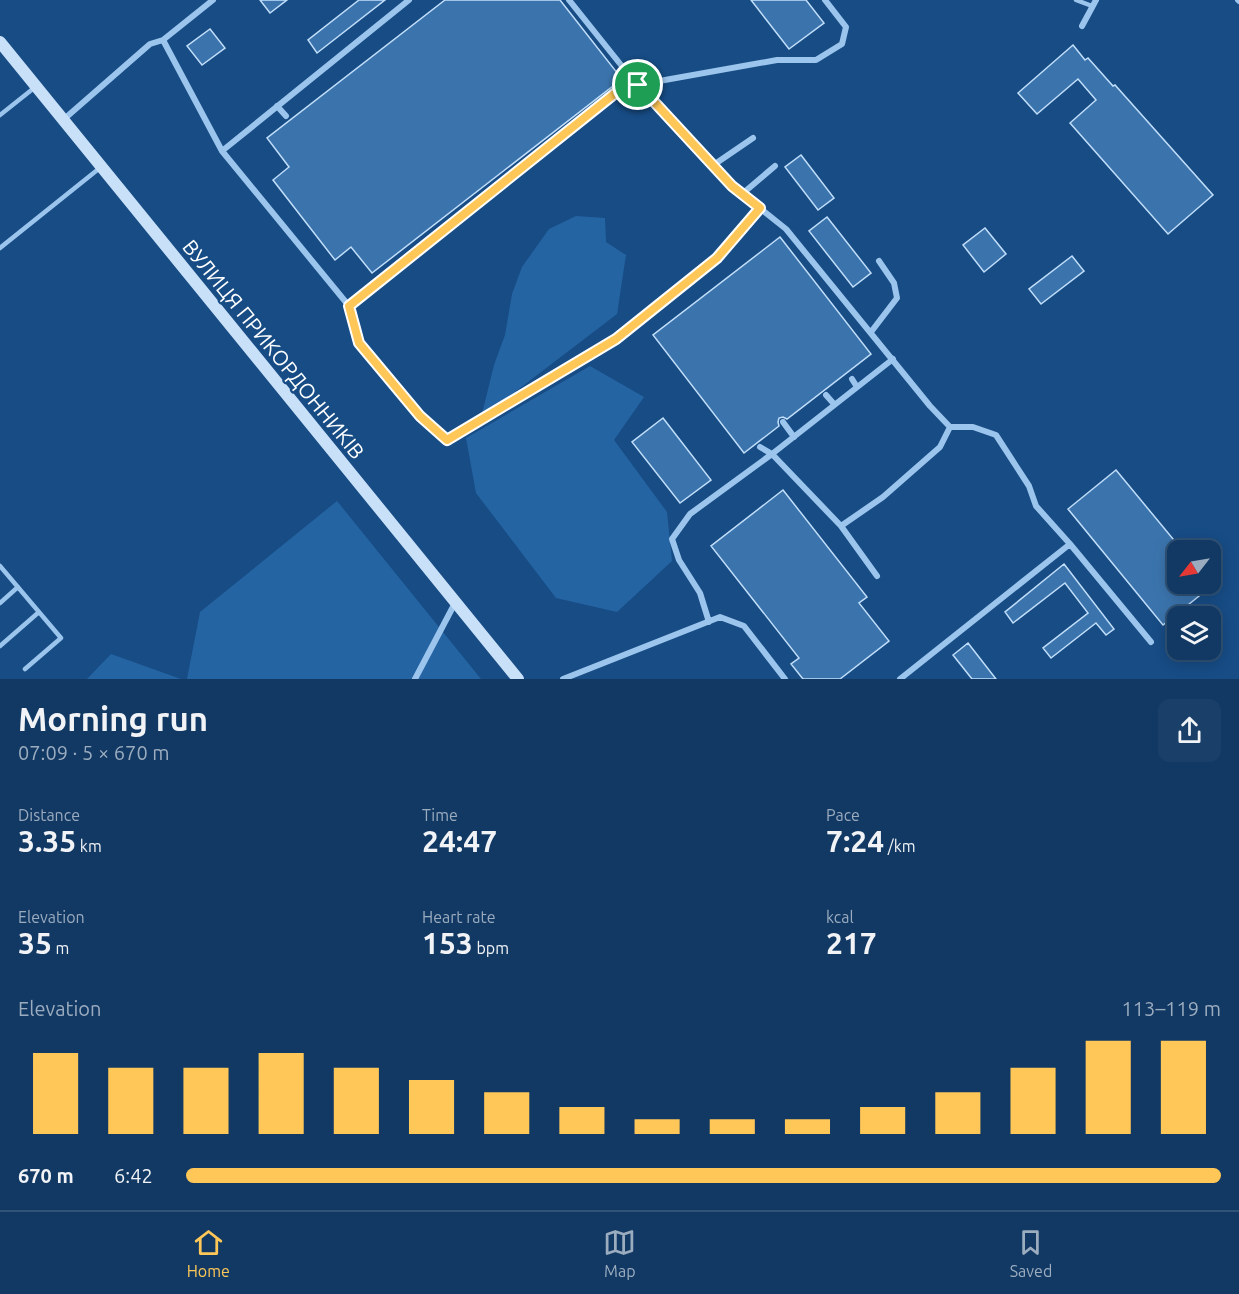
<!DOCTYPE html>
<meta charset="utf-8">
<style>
body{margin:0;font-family:Ubuntu,sans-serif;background:#1a406a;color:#f1f3f6;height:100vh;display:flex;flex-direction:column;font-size:22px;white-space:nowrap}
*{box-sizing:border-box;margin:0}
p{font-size:20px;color:#9cacbf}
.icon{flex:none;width:33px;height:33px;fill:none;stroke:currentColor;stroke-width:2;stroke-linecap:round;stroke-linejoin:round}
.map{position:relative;height:679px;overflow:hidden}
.sheet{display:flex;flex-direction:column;background:#113964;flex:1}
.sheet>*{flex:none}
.needle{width:39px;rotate:239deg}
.controls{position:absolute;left:1167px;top:540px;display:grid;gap:12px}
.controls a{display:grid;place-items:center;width:54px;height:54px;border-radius:12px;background:#113964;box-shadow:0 3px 15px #0003,0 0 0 2px #305378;font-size:30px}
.pin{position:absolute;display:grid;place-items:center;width:51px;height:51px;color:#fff;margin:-26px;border:3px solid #fff;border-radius:50%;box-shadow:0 2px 6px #0007}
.round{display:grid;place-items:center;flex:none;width:63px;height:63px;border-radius:12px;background:#1a406a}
.summary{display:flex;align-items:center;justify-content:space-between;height:102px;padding:0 18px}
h1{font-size:33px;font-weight:600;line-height:45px}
.metrics{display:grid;grid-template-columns:repeat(3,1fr);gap:9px;height:102px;padding:6px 18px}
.metrics div{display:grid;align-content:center}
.metrics b{font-size:30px;font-weight:600}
.metrics small{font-size:16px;font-weight:400}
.metrics p{font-size:16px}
.chart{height:168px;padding:12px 18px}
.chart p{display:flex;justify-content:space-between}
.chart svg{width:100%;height:108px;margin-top:6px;stroke:#ffc758;stroke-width:6}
ul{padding:0 18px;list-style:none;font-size:20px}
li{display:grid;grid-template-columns:96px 72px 1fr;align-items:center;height:45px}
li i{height:15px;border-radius:8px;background:#ffc758}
.tab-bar{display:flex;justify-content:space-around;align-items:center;height:84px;border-top:2px solid #305378;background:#113964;font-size:16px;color:#9cacbf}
.tab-bar a{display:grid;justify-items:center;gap:3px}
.tab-bar .current{color:#ffc758}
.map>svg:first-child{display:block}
</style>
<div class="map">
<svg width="1239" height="679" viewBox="0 0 1239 679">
<rect width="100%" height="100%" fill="#174c85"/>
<path fill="#2564a3" d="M576 216 605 218 606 242 626 255 617 314 481 418 494 365 505 335 512 294 522 267 549 229Z
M590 366 644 397 614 440 667 512 672 561 617 612 556 598 476 493 466 438Z
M337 501 481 679H187L200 612Z
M111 654 181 679H87Z"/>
<path fill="#3b74ad" stroke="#c1defa" stroke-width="1.5" d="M260 0H287L270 13Z
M359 0H385L317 53 308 40Z
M445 0H560L622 79 372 273 351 247 335 260 273 180 289 167 267 138Z
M751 0H806L824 23 789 49Z
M210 29 225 48 202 65 187 46Z
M1073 45 1085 60 1088 58 1113 86 1115 85 1213 195 1168 234 1070 123 1096 100 1078 79 1037 114 1018 93Z
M801 155 834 198 818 210 785 167Z
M827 217 871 273 853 287 809 231Z
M985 228 1006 254 984 272 963 245Z
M780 237 871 354 787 419 783 417 779 418 778 422 779 426 744 453 653 335Z
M1072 256 1084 271 1041 304 1029 289Z
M663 418 711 480 680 503 632 442Z
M1116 470 1178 545V584H1214L1163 625 1068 509Z
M783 490 867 597 859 603 889 641 840 679H803L791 664 799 658 711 546Z
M1064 564 1114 629 1106 635 1096 623 1051 658 1043 648 1088 613 1065 583 1013 623 1005 612Z
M968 643 996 679H972L953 655Z"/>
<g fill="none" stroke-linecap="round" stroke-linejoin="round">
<path stroke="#9cc5ed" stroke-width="4.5" d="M1076 0 1092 6
M0 115 34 88
M0 248 101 167
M0 566 61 638 25 669
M0 603 18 587
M0 646 39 612"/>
<path stroke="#9cc5ed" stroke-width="6" d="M569 0 629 75 695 148 732 186 786 229 930 406 950 427H973L996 435 1029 486 1036 506 1070 544
M1238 0 1239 1
M1082 26 1096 0
M163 40 213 0
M637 85 777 60H816L842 44 846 27 825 0
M277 106 286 116
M63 120 150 44 163 40 222 151 409 0
M222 151 349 306 633 79
M712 166 753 138
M742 194 775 166
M349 306 359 343 420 416 447 440 616 339 717 258 760 208
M871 332 897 298 894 283 879 261
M852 379 857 387
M826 395 834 404
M783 422 794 437
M760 447 772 454 893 359
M841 526 883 497 940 447 950 427
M709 622 700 593 679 560 672 539 690 514 772 454 841 526 877 576
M415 679 455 603
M563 679 720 617 744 626 785 679
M900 679 1070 544 1151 642"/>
<path stroke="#c9e0f9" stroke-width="12" d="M0 42 518 679"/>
</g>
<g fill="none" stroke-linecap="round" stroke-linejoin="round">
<defs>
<path id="route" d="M633 79 732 186 760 208 717 258 616 339 447 440 420 416 359 343 349 306Z"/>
</defs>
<use href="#route" stroke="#fff" stroke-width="12"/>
<use href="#route" stroke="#ffc758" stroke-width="8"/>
</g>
<g text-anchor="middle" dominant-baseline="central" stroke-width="4.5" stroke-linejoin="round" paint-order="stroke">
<g font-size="21" fill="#fff" stroke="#174c85">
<text transform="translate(274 349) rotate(51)">ВУЛИЦЯ ПРИКОРДОННИКІВ</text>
</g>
</g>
</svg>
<div class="controls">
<a><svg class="needle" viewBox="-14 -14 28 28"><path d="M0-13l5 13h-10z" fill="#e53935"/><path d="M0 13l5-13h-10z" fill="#9cacbf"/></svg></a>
<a><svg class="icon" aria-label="layers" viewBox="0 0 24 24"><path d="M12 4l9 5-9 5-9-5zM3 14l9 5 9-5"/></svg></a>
</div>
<div class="pin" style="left:638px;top:85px;background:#1e9e55"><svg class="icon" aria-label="arrive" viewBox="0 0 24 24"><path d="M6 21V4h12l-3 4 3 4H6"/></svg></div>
</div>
<section class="sheet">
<div class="summary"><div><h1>Morning run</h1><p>07:09 · 5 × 670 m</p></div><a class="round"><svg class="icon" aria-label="share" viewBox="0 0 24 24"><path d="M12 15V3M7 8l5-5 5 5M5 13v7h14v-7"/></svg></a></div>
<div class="metrics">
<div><p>Distance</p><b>3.35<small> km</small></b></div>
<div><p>Time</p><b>24:47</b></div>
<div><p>Pace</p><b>7:24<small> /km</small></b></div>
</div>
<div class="metrics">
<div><p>Elevation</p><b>35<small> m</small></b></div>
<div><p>Heart rate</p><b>153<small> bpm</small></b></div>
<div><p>kcal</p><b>217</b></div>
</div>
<div class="chart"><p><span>Elevation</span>113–119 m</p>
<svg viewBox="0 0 160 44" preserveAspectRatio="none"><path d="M5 44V11M15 44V17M25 44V17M35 44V11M45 44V17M55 44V22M65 44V27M75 44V33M85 44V38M95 44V38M105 44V38M115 44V33M125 44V27M135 44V17M145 44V6M155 44V6"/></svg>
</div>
<ul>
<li><b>670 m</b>6:42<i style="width:100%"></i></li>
</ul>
</section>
<nav class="tab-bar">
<a class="current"><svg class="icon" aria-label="home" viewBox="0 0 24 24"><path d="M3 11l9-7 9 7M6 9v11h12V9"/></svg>Home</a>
<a><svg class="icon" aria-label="map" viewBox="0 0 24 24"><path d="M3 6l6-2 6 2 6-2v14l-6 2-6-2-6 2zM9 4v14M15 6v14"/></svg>Map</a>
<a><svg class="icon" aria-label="saved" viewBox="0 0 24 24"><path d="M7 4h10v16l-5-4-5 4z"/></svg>Saved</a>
</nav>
